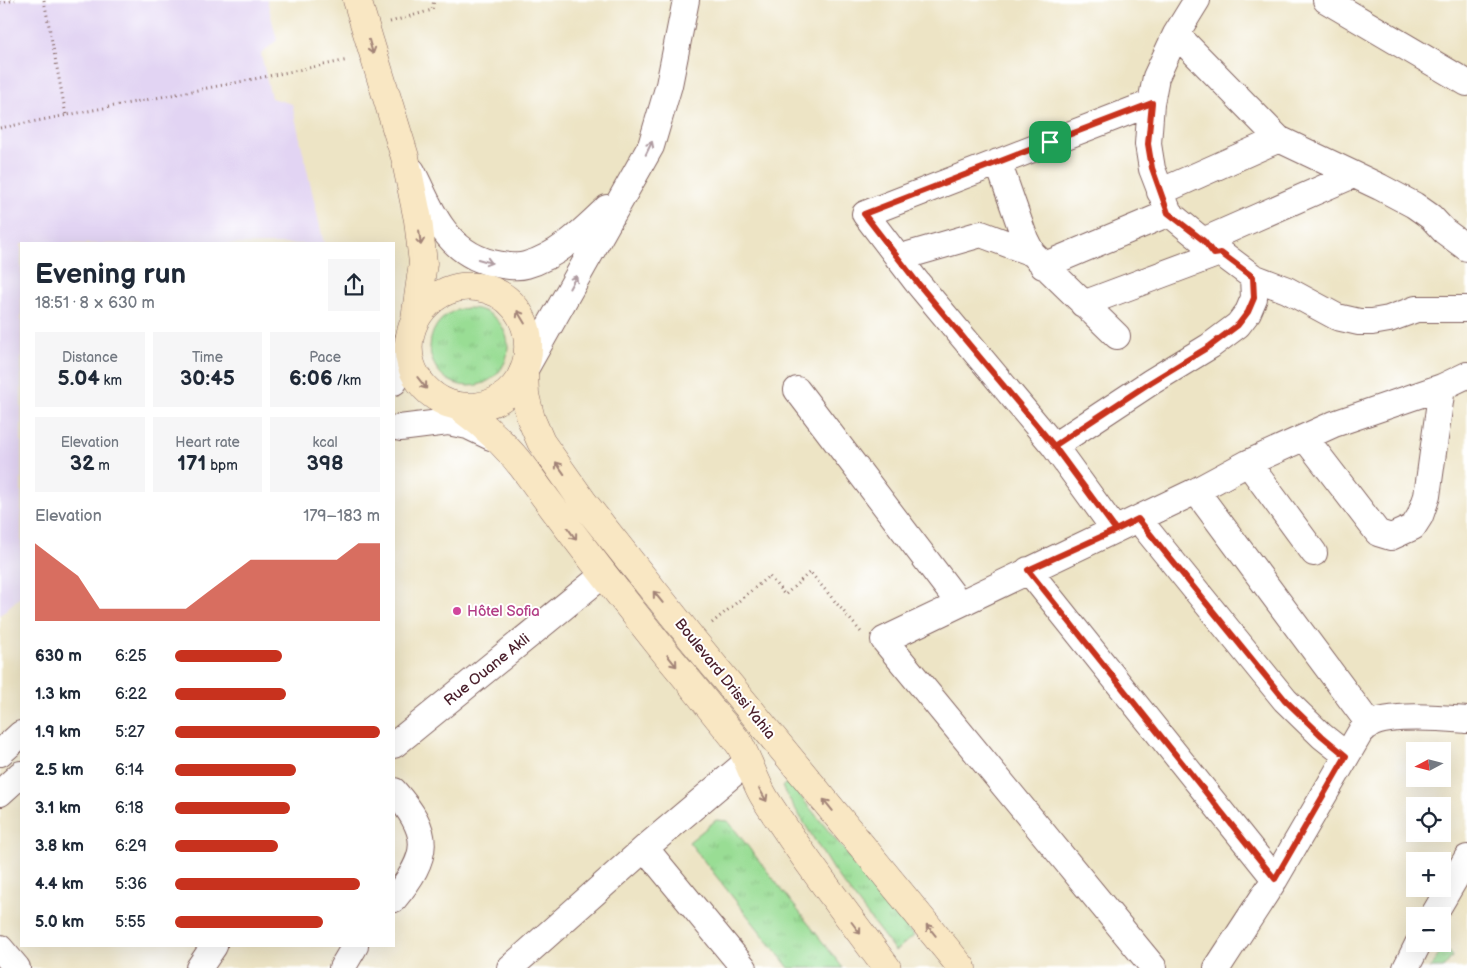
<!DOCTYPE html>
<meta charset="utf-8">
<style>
body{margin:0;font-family:"Balsamiq Sans",sans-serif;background:#f6f6f7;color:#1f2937;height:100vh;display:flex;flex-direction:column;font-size:19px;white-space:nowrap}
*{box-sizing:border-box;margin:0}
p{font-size:16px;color:#747a83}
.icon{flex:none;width:28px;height:28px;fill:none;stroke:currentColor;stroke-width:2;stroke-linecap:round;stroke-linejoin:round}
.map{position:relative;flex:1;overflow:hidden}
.details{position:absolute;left:20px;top:242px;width:375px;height:705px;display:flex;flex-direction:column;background:#fff;border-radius:0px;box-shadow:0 5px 20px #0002}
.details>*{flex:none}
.needle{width:32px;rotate:263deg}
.tools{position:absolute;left:1406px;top:742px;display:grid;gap:10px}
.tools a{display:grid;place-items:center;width:45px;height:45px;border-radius:0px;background:#fff;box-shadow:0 5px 20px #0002;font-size:25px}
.pin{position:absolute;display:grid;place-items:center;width:42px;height:42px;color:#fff;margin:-21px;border-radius:10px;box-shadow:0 2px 8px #0006}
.round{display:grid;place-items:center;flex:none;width:52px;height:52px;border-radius:0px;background:#f6f6f7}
.head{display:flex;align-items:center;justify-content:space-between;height:85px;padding:0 15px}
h1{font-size:28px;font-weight:700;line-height:38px}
.stats{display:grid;grid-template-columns:repeat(3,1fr);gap:8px;height:85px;padding:5px 15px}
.stats div{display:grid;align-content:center;border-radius:0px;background:#f6f6f7;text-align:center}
.stats b{font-size:21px;font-weight:700}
.stats small{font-size:14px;font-weight:400}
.stats p{font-size:14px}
.chart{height:140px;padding:10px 15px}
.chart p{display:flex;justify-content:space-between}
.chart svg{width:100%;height:90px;margin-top:5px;fill:#c8321e;opacity:.7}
ul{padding:0 15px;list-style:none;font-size:16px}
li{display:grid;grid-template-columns:80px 60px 1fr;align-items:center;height:38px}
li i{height:12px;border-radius:6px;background:#c8321e}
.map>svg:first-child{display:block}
</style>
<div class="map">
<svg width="1467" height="968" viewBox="0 0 1467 968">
<defs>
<pattern id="grass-tufts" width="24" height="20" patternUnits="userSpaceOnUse" patternTransform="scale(1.25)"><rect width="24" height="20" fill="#99dd94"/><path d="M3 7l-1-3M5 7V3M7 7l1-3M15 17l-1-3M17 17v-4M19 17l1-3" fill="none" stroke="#85bd80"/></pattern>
</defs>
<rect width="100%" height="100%" fill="#fff"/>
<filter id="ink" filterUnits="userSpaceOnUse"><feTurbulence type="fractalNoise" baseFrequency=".02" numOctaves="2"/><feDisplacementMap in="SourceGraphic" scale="10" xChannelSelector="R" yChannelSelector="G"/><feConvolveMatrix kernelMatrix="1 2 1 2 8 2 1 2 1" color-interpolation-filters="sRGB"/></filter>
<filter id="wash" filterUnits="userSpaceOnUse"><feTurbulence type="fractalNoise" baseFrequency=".0096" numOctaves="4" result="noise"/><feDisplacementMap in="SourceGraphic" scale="20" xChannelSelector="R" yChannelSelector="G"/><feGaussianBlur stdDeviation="1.12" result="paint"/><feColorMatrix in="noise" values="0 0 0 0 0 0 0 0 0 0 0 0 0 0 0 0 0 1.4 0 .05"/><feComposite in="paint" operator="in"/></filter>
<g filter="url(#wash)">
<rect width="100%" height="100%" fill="#ede4c5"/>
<path fill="#e2d4f3" d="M0 0H267L277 40 261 54 271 98 292 104 324 244H21V596L0 615Z"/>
<path fill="url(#grass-tufts)" stroke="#727e60" d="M430 347a39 39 0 1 1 78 0a39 39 0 1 1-78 0Z
M788 781 914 936 895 951 833 870 782 787Z
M716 820 728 821 843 968H789L689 842Z
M1442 949 1450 952 1452 957 1443 968H1430Z"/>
</g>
<g filter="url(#ink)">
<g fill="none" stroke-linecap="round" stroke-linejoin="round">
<defs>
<path id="street" d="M1197 0 1176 34 1156 77 1151 103 1148 144 1152 169 1169 213 1203 241 1214 255 1221 253 1253 277 1287 290 1337 317 1359 322H1372L1389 319 1416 309H1467
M1326 0 1467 83
M1176 34 1279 139 1380 187 1414 205 1431 217 1444 231 1467 248
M998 162 1025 239 1032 253 1117 336
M412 171C422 190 430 212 443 229 455 246 471 258 492 263 502 265 516 268 526 265 558 256 583 231 607 208
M1160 192 1279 139
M1203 241 1353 175
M898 258 981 234 1032 253
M1043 266 1169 213
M1083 304 1214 255
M524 371 651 146 669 85 686 0
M394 382 397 377 409 338
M797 390 959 603
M400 428 448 422 468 426 491 437
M1305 438 1378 533 1391 537 1413 527 1420 516 1427 496 1442 387
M1054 446 1151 382 1210 346 1238 325 1248 312 1254 298 1253 277
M1248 463 1314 553
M1196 491 1370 725
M1138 519 1285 700 1322 736 1346 755
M1115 530 1054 446 916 281 865 214 1151 103
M1028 570 1275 879
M394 745 603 575
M0 753 21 734
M394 791C432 834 430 855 394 899
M0 793 21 774
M645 848 744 968
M1433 916 1467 858
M0 948 17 968
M199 968 214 946
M342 968 355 946
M510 968 645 848 747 762
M1154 968 884 640 1196 491 1248 463 1334 424 1442 387 1467 375
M1217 968 1275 879 1360 733C1363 730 1366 727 1369 725 1390 713 1443 718 1467 720
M1406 968 1418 944"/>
<path id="secondary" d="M357 0 405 157 418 220 423 263 415 319
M524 371 525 395 531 419 541 442 584 503 692 639 962 968
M459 406C464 407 470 407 475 407 545 399 546 296 477 287 435 281 399 323 411 364 416 381 430 396 447 403 452 405 457 405 462 409 490 429 511 450 531 478 575 539 621 597 668 656 684 675 700 695 716 715 724 725 733 735 740 745 749 761 754 779 763 795 771 809 781 822 790 836 821 881 854 924 887 968"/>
</defs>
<use href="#street" stroke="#836461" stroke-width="28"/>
<use href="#secondary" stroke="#836461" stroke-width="29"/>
<path stroke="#836461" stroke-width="3" stroke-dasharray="1 4" stroke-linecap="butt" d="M44 0 66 115
M0 3 15 0
M390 22 432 10 434 0
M0 128 244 81 348 60
M712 623 769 576 785 595 810 572 861 632"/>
<use href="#street" stroke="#fff" stroke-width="26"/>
<use href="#secondary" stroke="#f9e7c3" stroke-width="28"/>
</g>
<defs><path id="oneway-shaft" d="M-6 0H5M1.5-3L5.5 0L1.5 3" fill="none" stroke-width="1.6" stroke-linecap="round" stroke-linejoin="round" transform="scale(1.25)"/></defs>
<g stroke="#a28377">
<use href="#oneway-shaft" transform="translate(371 47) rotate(74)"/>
<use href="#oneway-shaft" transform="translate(420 238) rotate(83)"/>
<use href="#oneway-shaft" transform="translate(521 317) rotate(-121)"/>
<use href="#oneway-shaft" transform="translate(422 383) rotate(52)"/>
<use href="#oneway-shaft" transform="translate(560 468) rotate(-125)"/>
<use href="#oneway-shaft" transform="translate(572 534) rotate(54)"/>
<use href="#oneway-shaft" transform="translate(658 597) rotate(-129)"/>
<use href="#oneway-shaft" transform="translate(672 661) rotate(51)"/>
<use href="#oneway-shaft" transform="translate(763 795) rotate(60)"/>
<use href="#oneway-shaft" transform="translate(828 805) rotate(-129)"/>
<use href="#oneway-shaft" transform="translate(856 928) rotate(53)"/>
<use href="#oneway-shaft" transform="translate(931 930) rotate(-129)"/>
</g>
<g stroke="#ae9aa0">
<use href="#oneway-shaft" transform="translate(649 148) rotate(-64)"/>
<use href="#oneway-shaft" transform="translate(485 261) rotate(16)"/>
<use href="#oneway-shaft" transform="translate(573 282) rotate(-61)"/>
</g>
</g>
<g fill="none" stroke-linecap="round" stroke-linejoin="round" filter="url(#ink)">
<defs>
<path id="route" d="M1050 142 864 214 916 281 1054 446 1116 530 1028 570 1275 879 1346 756 1322 736 1285 700 1138 519 1116 530 1054 446 1151 382 1210 346 1238 325 1248 312 1254 298 1253 277 1221 253 1214 254 1204 241 1168 213 1152 168 1148 144 1152 103 1050 142"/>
</defs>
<use href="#route" stroke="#fff" stroke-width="10"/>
<use href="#route" stroke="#c8321e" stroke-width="6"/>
</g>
<circle fill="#d1479c" stroke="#fff" stroke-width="2" cx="457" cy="611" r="5"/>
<g text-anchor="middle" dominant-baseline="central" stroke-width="4" stroke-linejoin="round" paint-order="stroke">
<g font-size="15" fill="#b23c85" stroke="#fff" text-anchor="start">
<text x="467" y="611">Hôtel Sofia</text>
</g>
<g font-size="15" fill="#4a1f2b" stroke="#fff">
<text transform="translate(487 670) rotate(-39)">Rue Ouane Akli</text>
<text transform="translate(725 679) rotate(51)">Boulevard Drissi Yahia</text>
</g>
</g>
</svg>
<div class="tools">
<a><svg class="needle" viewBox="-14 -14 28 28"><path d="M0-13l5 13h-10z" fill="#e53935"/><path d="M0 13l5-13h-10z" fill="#747a83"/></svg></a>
<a><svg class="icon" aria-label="locate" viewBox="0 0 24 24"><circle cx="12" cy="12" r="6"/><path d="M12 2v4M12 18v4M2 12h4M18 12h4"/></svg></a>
<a>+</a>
<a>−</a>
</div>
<div class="pin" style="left:1050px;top:142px;background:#1e9e55"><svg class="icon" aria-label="arrive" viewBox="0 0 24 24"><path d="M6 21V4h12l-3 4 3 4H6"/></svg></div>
<section class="details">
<div class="head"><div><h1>Evening run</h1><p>18:51 · 8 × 630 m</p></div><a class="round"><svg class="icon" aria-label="share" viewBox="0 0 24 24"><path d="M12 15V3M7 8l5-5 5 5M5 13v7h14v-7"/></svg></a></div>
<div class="stats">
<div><p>Distance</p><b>5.04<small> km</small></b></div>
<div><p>Time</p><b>30:45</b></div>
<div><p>Pace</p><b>6:06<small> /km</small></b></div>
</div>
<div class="stats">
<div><p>Elevation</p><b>32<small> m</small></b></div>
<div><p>Heart rate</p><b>171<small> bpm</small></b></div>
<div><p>kcal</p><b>398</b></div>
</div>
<div class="chart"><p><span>Elevation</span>179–183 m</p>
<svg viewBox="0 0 160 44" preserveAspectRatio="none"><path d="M0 44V6L10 14L20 22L30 38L40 38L50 38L60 38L70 38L80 30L90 22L100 14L110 14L120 14L130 14L140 14L150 6L160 6V44z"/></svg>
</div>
<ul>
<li><b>630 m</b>6:25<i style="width:52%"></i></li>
<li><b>1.3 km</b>6:22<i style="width:54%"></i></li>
<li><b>1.9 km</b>5:27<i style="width:100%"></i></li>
<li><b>2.5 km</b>6:14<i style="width:59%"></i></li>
<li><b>3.1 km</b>6:18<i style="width:56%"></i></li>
<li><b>3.8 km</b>6:29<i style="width:50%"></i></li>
<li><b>4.4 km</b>5:36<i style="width:90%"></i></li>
<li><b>5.0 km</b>5:55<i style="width:72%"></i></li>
</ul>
</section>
</div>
